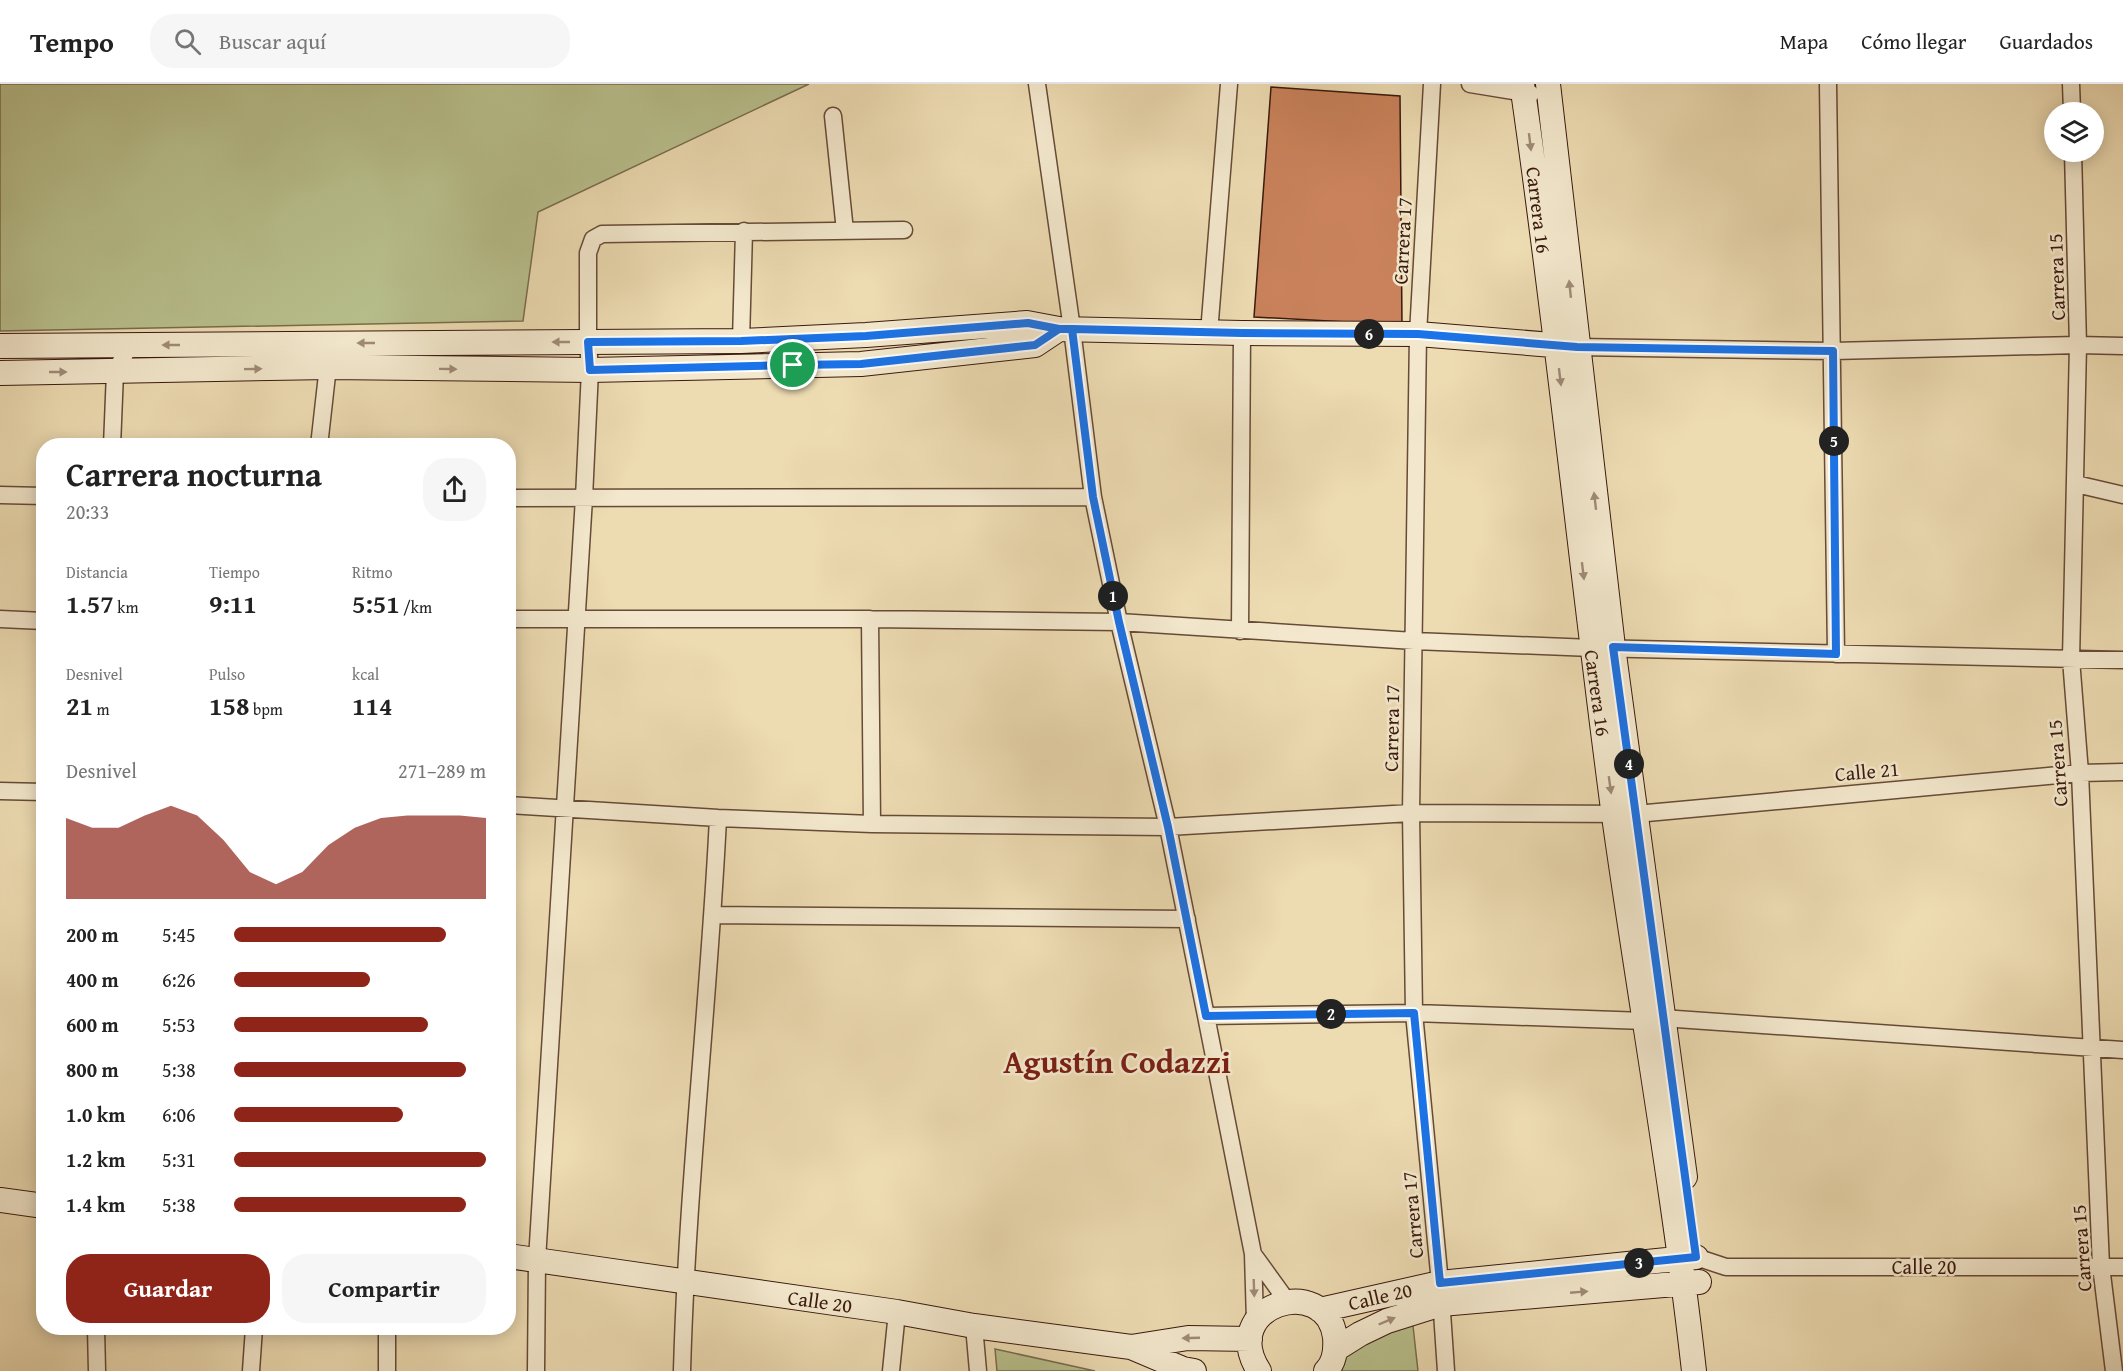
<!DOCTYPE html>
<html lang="es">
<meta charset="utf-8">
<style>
body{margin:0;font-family:"Gentium Book Plus",serif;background:#f6f6f6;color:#222;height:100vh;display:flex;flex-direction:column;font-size:22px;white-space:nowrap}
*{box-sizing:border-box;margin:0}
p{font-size:20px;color:#767676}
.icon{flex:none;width:33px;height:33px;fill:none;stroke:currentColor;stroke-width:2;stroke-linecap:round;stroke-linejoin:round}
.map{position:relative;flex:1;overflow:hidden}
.drawer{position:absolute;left:36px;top:354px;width:480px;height:897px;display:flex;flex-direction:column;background:#fff;border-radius:24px;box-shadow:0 3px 15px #0003}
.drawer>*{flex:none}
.buttons{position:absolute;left:2044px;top:18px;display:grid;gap:12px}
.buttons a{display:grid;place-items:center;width:60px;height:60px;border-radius:50%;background:#fff;box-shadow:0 3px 15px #0003;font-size:30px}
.pin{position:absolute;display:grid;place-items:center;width:51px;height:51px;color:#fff;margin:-26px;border:3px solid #fff;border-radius:50%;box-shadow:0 2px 6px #0007}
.km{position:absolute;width:30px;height:30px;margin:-15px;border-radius:50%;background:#222;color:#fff;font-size:16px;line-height:30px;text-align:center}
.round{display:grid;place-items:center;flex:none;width:63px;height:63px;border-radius:24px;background:#f6f6f6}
.headline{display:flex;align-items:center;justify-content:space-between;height:102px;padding:0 30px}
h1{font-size:33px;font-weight:600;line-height:45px}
.stats{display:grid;grid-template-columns:repeat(3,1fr);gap:9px;height:102px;padding:6px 30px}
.stats div{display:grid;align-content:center}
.stats b{font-size:26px;font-weight:600}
.stats small{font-size:16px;font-weight:400}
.stats p{font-size:16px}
.chart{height:168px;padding:12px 30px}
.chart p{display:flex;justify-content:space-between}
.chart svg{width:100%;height:108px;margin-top:6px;fill:#8f2418;opacity:.7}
.action{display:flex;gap:12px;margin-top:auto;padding:12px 30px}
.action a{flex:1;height:69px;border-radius:24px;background:#8f2418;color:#fff;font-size:24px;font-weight:600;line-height:69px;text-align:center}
.action a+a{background:#f6f6f6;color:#222}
ul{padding:0 30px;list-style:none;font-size:20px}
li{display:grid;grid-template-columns:96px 72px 1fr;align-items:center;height:45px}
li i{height:15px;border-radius:8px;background:#8f2418}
header{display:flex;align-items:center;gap:36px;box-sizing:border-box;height:84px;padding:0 30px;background:#fff;border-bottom:2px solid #e0e0e0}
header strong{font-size:28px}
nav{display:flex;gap:33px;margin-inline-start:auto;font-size:21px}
.search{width:420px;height:54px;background:#f6f6f6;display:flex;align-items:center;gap:15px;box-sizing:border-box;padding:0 21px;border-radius:24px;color:#767676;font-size:22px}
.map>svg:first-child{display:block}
</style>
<header>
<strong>Tempo</strong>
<div class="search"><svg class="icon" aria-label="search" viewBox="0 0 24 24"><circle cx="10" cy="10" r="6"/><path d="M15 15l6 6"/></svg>Buscar aquí</div>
<nav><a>Mapa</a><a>Cómo llegar</a><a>Guardados</a></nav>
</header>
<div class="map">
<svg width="2123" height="1287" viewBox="0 0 2123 1287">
<rect width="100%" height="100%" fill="#eddbb2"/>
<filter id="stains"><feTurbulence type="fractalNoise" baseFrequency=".00333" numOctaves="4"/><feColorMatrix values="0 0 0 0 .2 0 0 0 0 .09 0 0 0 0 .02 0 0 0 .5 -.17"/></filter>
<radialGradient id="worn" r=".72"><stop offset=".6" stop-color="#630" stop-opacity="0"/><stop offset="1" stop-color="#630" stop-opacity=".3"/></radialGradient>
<path fill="#b8c08d" stroke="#796c4e" stroke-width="1.5" d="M0 0H809L538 128 523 237 0 247Z
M1412 1233 1418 1287H1337L1347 1269Z
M995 1265 1095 1287H997Z"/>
<path fill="#c9825b" stroke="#3a190e" stroke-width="1.5" d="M1271 3 1400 12 1402 241 1254 233Z"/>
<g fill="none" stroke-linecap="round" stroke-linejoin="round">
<defs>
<path id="street" d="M1037 0 1072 245 1093 413 1119 538 1168 743 1206 932 1253 1170 1255 1237
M1432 0 1418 250 1411 729 1414 929 1440 1199 1446 1287
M1470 0 1531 10
M1828 0 1836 570
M2071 0 2072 28
M833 32 845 147
M2073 68 2078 261 2071 575 2080 689 2101 1182 2114 1287
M1209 249 1229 0
M741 257 744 147
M1577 263 1833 267 2078 261 2123 262
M112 362 115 288 130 261
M319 362 329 273
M2076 400 2123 411
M0 411 44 412
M508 414 1093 413
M0 535 44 537
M508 535H870L1119 538 1414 557 1592 564 2123 576
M870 535 872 740
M1240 547 1242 249
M0 707 44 708
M508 721 718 734 872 740 1168 743 1411 729 1636 730 2080 689 2123 688
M713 831 1187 835
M1206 932 1414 929 1645 937 1662 934 2123 966
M1253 1170 1287 1217
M1696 1173 1726 1183H2123
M974 1242 978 1287
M96 1244 97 1287
M251 1287 254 1244
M387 1287V1244
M536 1287 537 1176 584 414 590 286 588 258V169L593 155 602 150 904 146
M682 1287C687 1102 709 919 718 734
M891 1287 897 1228"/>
<path id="secondary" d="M1522 0C1557 241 1581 484 1613 725 1639 913 1673 1099 1694 1287
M1548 0 1613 563 1685 1093
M0 262 741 257 866 251 1027 239 1059 245 1242 249 1418 250 1577 263
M0 289 329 283 590 286 861 280 1035 261 1059 245
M0 1116 44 1122
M508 1172 897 1228 974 1242 1131 1263 1183 1285 1194 1287
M1320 1226 1440 1199 1696 1173
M1131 1263 1188 1254 1250 1255
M1336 1265 1360 1250 1387 1237 1441 1220 1699 1198
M1259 1287C1217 1221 1326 1188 1335 1253 1336 1265 1335 1278 1326 1287"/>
</defs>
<use href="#street" stroke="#674a37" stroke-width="19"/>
<use href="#secondary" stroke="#3a190e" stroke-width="26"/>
<use href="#street" stroke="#f3e8cd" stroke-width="16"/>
<use href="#secondary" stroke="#f3e8cd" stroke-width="24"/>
</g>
<defs><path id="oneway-solid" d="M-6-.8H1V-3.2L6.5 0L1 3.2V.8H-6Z" transform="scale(1.5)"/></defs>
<g fill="#a08b77">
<use href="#oneway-solid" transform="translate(1530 58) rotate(83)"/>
<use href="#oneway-solid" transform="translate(1570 205) rotate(-96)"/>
<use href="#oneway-solid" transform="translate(561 258) rotate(180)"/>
<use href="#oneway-solid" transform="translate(366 259) rotate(180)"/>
<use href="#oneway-solid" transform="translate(171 261) rotate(180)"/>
<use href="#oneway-solid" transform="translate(253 285) rotate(-1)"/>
<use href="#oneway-solid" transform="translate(448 285) rotate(1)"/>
<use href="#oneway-solid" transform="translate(58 288)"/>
<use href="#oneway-solid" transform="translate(1560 293) rotate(83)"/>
<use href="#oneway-solid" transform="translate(1595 417) rotate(-97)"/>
<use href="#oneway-solid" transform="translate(1583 487) rotate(83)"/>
<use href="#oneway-solid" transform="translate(1610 701) rotate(82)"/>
<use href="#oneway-solid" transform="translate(1254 1204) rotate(88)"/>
<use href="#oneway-solid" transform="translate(1579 1208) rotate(-5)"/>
<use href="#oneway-solid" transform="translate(1387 1237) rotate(-23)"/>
<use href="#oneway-solid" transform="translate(1191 1254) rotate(178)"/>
</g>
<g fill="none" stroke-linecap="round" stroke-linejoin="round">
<defs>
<path id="route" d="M793 281 861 280 1035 261 1059 245H1072L1093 413 1119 538 1168 743 1206 932 1414 929 1440 1199 1696 1173 1613 563 1836 570 1833 267 1577 263 1418 250 1242 249 1072 245H1059L1028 239 866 252 741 257 588 258 590 286 793 281"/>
</defs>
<use href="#route" stroke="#fff" stroke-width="12"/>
<use href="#route" stroke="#1a73e8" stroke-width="8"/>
</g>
<g text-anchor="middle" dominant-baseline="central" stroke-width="5" stroke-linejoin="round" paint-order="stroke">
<g font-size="20" fill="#3a190e" stroke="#f3e8cd">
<text transform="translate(1539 126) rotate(83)">Carrera 16</text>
<text transform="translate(1402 157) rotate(-87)">Carrera 17</text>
<text transform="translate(2056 193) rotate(-92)">Carrera 15</text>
<text transform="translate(1598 609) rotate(82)">Carrera 16</text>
<text transform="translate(1391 644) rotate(-89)">Carrera 17</text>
<text transform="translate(2057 679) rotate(-94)">Carrera 15</text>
<text transform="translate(1867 687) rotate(-5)">Calle 21</text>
<text transform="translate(1412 1131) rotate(-95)">Carrera 17</text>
<text transform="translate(2081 1164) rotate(-94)">Carrera 15</text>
<text x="1924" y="1182">Calle 20</text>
<text transform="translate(1380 1212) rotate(-13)">Calle 20</text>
<text transform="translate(820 1217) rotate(8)">Calle 20</text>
</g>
<g font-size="32" font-weight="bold" fill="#7a1f14" stroke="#f3e8cd">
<text x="1117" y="977">Agustín Codazzi</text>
</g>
</g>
<rect width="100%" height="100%" filter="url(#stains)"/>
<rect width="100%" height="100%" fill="url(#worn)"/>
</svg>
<div class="buttons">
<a><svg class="icon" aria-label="layers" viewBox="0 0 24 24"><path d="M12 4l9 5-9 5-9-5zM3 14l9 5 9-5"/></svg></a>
</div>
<div class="pin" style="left:793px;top:281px;background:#1e9e55"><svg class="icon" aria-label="arrive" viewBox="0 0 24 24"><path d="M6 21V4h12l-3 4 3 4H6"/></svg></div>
<b class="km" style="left:1113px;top:512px">1</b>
<b class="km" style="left:1331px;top:930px">2</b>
<b class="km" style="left:1639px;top:1179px">3</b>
<b class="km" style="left:1629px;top:680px">4</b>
<b class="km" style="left:1834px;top:357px">5</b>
<b class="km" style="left:1369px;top:250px">6</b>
<section class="drawer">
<div class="headline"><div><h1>Carrera nocturna</h1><p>20:33</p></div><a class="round"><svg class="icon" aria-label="share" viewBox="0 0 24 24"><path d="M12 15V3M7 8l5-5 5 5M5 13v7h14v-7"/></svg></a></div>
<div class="stats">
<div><p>Distancia</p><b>1.57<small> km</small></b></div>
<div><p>Tiempo</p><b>9:11</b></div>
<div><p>Ritmo</p><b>5:51<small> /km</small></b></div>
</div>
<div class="stats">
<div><p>Desnivel</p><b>21<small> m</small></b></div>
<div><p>Pulso</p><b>158<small> bpm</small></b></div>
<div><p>kcal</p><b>114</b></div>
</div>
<div class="chart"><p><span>Desnivel</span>271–289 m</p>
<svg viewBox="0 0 160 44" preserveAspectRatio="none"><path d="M0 44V11L10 15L20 15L30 10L40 6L50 10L60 20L70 33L80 38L90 33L100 22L110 15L120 11L130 10L140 10L150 10L160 11V44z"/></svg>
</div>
<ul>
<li><b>200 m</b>5:45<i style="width:84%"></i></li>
<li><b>400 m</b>6:26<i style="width:54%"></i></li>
<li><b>600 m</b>5:53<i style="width:77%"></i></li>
<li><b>800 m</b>5:38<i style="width:92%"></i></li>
<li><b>1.0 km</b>6:06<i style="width:67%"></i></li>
<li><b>1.2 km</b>5:31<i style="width:100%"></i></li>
<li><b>1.4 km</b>5:38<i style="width:92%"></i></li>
</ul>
<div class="action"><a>Guardar</a><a>Compartir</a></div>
</section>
</div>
